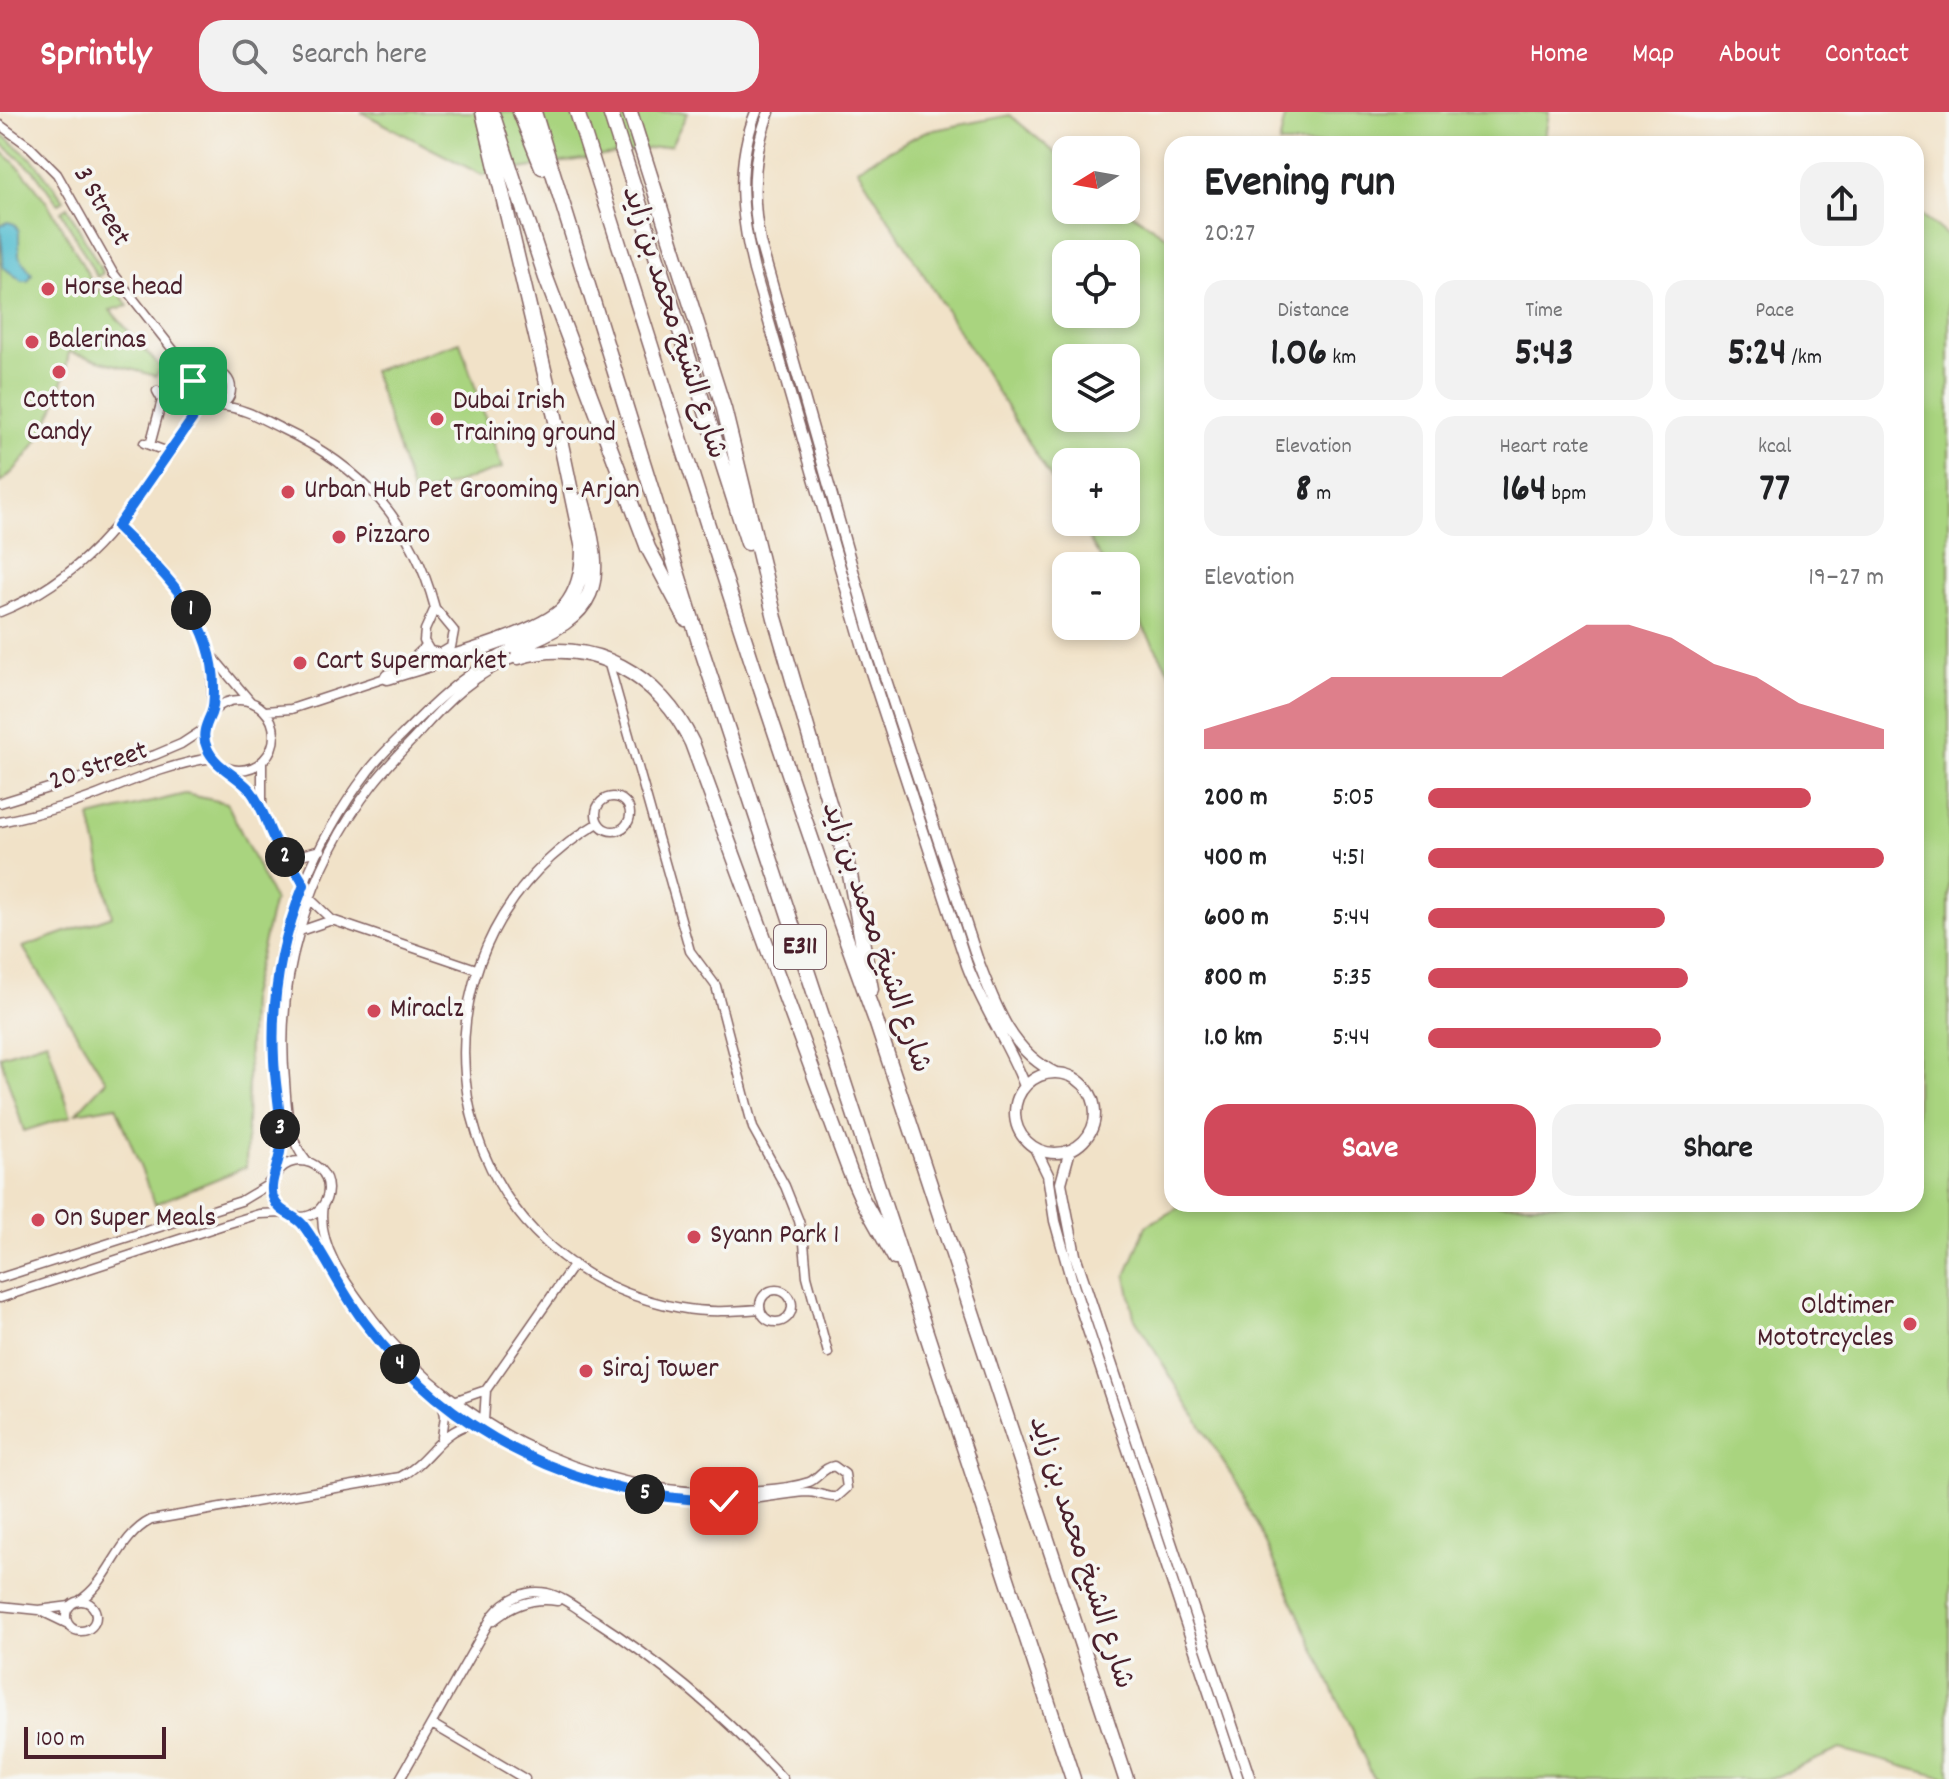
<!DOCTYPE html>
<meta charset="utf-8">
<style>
body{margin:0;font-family:Dekko,"Playpen Sans Arabic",sans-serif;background:#f2f2f2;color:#202124;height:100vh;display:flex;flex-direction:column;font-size:30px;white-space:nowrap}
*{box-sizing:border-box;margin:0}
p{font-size:26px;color:#757577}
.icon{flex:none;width:44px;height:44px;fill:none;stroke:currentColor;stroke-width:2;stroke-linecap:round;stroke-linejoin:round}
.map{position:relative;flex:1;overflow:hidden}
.drawer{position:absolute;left:1164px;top:24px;width:760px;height:1076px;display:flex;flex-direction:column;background:#fff;border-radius:24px;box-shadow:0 4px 12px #0003}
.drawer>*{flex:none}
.needle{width:52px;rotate:259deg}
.tools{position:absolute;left:1052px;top:24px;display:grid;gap:16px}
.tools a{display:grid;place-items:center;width:88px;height:88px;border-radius:16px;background:#fff;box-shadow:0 4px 12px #0003;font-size:40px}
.scale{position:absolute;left:24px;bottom:20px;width:142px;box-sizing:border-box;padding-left:8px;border:4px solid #4a1f2b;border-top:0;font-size:22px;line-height:28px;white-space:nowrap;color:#4a1f2b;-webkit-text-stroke:6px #f6f6f2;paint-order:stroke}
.pin{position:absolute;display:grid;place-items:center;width:68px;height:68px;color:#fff;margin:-34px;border-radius:16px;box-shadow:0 4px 12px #0006}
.km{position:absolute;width:40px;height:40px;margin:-20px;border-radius:50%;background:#222;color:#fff;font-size:22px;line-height:40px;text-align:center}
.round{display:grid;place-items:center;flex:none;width:84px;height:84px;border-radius:24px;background:#f2f2f2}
.head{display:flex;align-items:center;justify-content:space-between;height:136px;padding:0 40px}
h1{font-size:44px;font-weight:800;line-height:60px}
.stats{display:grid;grid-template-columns:repeat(3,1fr);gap:12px;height:136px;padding:8px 40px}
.stats div{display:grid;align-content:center;border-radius:20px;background:#f2f2f2;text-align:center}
.stats b{font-size:40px;font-weight:800}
.stats small{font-size:22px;font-weight:400}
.stats p{font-size:22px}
.chart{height:224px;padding:16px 40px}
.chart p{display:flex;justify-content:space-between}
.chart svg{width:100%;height:144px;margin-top:8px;fill:#d1495b;opacity:.7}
.action{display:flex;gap:16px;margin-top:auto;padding:16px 40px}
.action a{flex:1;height:92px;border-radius:24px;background:#d1495b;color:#fff;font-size:32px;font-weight:800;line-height:92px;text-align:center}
.action a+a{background:#f2f2f2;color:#202124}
ul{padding:0 40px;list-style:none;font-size:26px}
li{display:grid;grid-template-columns:128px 96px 1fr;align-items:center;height:60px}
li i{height:20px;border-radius:10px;background:#d1495b}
header{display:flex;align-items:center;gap:48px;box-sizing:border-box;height:112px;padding:0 40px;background:#d1495b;color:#fff}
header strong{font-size:38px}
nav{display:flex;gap:44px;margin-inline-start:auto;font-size:28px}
.search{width:560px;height:72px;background:#f2f2f2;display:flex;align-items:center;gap:20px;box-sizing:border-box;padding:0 28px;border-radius:24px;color:#757577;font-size:30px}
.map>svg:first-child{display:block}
</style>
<header>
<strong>Sprintly</strong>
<div class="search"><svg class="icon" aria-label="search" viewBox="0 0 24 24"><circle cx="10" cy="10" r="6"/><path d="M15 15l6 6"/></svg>Search here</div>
<nav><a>Home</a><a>Map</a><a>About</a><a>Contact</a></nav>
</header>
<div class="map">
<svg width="1949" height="1667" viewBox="0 0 1949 1667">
<rect width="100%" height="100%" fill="#f6f6f2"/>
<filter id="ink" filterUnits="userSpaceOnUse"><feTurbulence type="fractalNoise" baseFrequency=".0125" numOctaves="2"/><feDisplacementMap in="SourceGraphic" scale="16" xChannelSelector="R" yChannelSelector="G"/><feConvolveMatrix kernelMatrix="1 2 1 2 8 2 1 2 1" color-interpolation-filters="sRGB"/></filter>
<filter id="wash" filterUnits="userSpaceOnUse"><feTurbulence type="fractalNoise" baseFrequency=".006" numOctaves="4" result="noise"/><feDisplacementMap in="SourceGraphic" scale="32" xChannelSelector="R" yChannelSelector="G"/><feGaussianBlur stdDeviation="1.8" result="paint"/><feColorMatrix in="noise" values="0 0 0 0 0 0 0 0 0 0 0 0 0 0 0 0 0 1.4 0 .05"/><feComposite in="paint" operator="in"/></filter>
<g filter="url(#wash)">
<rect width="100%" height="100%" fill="#f1e2c8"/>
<path fill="#a9d47f" stroke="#7a7a55" stroke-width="2" fill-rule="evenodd" d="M361 0H688L671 33 482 63Z
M1286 0H1549L1544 32H1279Z
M1010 3 1066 50V98H1126L1172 128V564L1126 486V454H1106L1078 410H1126V350H1066V390L857 56 924 20ZM1126 142V202H1066V142ZM1126 246V306H1066V246Z
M0 21 33 48 64 88 58 92 34 59 0 30Z
M0 38C47 76 68 129 98 180L113 171 128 194 110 198 161 256 156 264 69 240C62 289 39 340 0 371Z
M67 95 103 161 97 165 61 99Z
M1916 99 1949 125V1667L1840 1637 1771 1667H1374L1243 1382 1134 1205 1126 1164 1146 1114 1185 1092H1916Z
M460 230 502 356 414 385 373 259Z
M185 682 227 691 274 788 250 884 246 1055 155 1092 116 994 76 1001 106 969 23 835 112 804 90 705Z
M47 929 71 1004 24 1019 0 944Z"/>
<path fill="#54bed0" stroke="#4f6e7e" stroke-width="2" d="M8 110 15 112 19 119V144L32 162 28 169H22L3 155C4 140 0 128 0 113Z"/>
</g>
<g filter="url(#ink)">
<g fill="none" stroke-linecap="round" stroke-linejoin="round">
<defs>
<path id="minor" d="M0 13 29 34 57 62 113 161 181 248 195 274
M195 277a18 18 0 1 1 36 0a18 18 0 1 1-36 0Z
M219 294C243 295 262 307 282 317 362 355 412 409 435 496
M144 331 168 340
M150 333 162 288 157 279
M117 415 175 473 198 509 212 544 250 589
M435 496 454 519 451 535 441 541 430 539 424 529 425 518Z
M0 500C98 461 135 387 193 306L197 285
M212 544V600
M608 549 690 839 716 874 753 1016 785 1074 799 1109 804 1131 807 1164 828 1241
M403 556 426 534
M204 623a35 35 0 1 1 70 0a35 35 0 1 1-70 0Z
M265 599 291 597 388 565
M262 651V692
M229 658C261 683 258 700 277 731 285 746 297 758 304 773
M596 702a17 17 0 1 1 34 0a17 17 0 1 1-34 0Z
M0 691 155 643 181 632 204 617
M0 710C33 703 79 691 109 678 143 664 176 651 212 646
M598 711C385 838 436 1152 681 1196 707 1201 734 1199 760 1197
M282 739 301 743 321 738
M309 786 332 808 476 857
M300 819 332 808
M272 1077a28 28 0 1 1 56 0a28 28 0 1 1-56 0Z
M307 1050C287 1026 287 999 285 969 275 865 309 755 373 672 387 654 403 638 418 622 446 590 477 559 518 545
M278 1059C286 1005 270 950 274 896 281 811 316 728 367 661 380 643 397 628 413 612 444 581 474 555 514 535
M296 1105C316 1127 327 1153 342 1177 355 1199 371 1221 389 1240 473 1335 596 1389 723 1389 751 1389 779 1382 807 1380 818 1380 826 1386 837 1385L847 1376 845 1362 834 1354C822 1356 819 1366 809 1370 794 1375 776 1377 761 1378 614 1394 461 1323 373 1207 349 1175 316 1135 323 1093
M0 1166 241 1089 266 1074 276 1062
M760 1194a16 16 0 1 1 32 0a16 16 0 1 1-32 0Z
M0 1186 223 1113 259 1102 284 1101
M454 1289 486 1278
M484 1309 486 1278 574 1152
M442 1325 445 1304 443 1293
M66 1504a15 15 0 1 1 30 0a15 15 0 1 1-30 0Z
M79 1489C111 1469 117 1425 151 1408L400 1365C430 1350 437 1321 471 1312
M0 1494 39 1498 70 1494
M43 1500 68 1512
M493 1509C512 1493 532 1485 557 1489
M432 1612 525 1667
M400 1667 493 1503C506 1487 525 1477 547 1481 564 1485 580 1499 595 1508 665 1553 727 1606 783 1667"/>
<path id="tertiary" d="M756 0C735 53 741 104 754 158L865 542 967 853C983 896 1009 932 1025 974
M769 0C752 43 751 85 760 130L871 522 977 846C994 890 1010 940 1056 961
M1015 1001a40 40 0 1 1 80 0a40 40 0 1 1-80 0Z
M1035 1036 1048 1063 1055 1109 1073 1173 1238 1667
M1070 1038 1061 1071 1075 1143 1250 1667"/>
<path id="motorway" d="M520 0 542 55
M534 0 699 530 1073 1667
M577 0C674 304 766 610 876 909L1126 1667
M610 0 748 431
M630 0 724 297 775 506 850 763 871 877
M493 4 546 166 648 436 686 507
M514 535C600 503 606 474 582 389
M518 545C592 523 661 564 692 631L850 1060 862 1087 895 1146
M388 565C429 551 540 524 565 495 579 478 583 458 583 437L557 313 483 0"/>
</defs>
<use href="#minor" stroke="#846362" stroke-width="11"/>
<use href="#tertiary" stroke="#846362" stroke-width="13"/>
<use href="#motorway" stroke="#846362" stroke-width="17"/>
<use href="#minor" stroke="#fff" stroke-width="8"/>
<use href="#tertiary" stroke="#fff" stroke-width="10"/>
<use href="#motorway" stroke="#fff" stroke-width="14"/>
</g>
</g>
<g fill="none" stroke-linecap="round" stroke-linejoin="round" filter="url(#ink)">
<defs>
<path id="route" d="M193 269 197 285 193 306 117 415C164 461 215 507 214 577 214 585 214 595 211 602 206 613 201 623 207 636 215 655 237 663 250 678 262 693 266 711 274 727 283 743 296 756 304 773 281 829 271 887 274 947 275 975 282 1004 281 1032 281 1049 268 1070 273 1085 278 1101 294 1102 303 1113 326 1144 341 1180 365 1211 451 1325 583 1387 724 1389"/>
</defs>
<use href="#route" stroke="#fff" stroke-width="16"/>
<use href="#route" stroke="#1a73e8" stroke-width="10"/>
</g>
<g fill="#d1495b" stroke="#f6f6f2" stroke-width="3">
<circle cx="48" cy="177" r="8"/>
<circle cx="32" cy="230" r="8"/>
<circle cx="59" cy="260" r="8"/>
<circle cx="437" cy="307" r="8"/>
<circle cx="288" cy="380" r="8"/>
<circle cx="339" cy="425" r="8"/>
<circle cx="300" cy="551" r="8"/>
<circle cx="374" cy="899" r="8"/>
<circle cx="38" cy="1108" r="8"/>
<circle cx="694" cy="1125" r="8"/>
<circle cx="1910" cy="1212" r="8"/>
<circle cx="586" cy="1259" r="8"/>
</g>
<g text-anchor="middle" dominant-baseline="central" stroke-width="7" stroke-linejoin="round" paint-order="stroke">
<rect fill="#f6f6f2" stroke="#7e6067" stroke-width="2" x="774" y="813" width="52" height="44" rx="6"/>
<g font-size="26" font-weight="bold" fill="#4a1f2b">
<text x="800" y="835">E311</text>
</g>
<g font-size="28" fill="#4a1f2b" stroke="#f6f6f2">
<text transform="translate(100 95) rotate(60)">3 Street</text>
<text transform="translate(672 211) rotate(72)">شارع الشيخ محمد بن زايد</text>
<text transform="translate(99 656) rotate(-19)">20 Street</text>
<text transform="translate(874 826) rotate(71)">شارع الشيخ محمد بن زايد</text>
<text transform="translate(1079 1441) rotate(72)">شارع الشيخ محمد بن زايد</text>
</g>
<g font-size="28" fill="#4a1f2b" stroke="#f6f6f2" text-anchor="start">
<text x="64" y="177">Horse head</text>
<text x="48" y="230">Balerinas</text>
<text x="59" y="290" text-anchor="middle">Cotton<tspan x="59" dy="32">Candy</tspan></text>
<text x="453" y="291">Dubai Irish<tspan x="453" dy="32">Training ground</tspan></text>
<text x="304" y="380">Urban Hub Pet Grooming - Arjan</text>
<text x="355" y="425">Pizzaro</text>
<text x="316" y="551">Cart Supermarket</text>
<text x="390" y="899">Miraclz</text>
<text x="54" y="1108">On Super Meals</text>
<text x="710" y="1125">Syann Park 1</text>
<text x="1894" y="1196" text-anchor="end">Oldtimer<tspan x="1894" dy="32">Mototrcycles</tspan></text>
<text x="602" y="1259">Siraj Tower</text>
</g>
</g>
</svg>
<div class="tools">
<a><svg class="needle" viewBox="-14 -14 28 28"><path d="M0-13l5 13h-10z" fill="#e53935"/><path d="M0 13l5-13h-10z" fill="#757577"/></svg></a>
<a><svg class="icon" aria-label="locate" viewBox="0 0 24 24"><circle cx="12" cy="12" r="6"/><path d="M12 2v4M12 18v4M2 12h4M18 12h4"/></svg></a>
<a><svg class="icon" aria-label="layers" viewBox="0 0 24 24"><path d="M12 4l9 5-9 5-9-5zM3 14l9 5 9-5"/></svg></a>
<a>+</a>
<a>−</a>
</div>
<div class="scale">100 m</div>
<div class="pin" style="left:193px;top:269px;background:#1e9e55"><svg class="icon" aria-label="arrive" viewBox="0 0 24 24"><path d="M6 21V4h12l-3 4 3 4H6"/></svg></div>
<div class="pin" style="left:724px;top:1389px;background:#d93025"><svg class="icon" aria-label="check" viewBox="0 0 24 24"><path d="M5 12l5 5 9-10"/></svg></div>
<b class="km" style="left:191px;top:498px">1</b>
<b class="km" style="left:285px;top:745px">2</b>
<b class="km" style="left:280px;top:1017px">3</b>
<b class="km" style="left:400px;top:1252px">4</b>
<b class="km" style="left:645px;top:1382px">5</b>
<section class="drawer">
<div class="head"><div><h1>Evening run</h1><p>20:27</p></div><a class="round"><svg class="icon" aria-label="share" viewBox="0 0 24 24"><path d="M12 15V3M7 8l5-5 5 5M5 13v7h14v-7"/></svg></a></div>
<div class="stats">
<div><p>Distance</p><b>1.06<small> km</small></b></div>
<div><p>Time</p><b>5:43</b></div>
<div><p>Pace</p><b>5:24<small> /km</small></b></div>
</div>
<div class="stats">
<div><p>Elevation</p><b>8<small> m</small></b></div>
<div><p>Heart rate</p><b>164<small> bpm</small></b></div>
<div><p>kcal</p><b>77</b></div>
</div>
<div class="chart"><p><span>Elevation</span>19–27 m</p>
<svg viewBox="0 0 160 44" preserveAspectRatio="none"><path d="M0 44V38L10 34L20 30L30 22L40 22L50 22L60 22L70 22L80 14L90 6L100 6L110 10L120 18L130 22L140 30L150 34L160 38V44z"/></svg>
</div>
<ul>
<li><b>200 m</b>5:05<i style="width:84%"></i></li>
<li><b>400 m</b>4:51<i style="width:100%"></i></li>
<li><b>600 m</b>5:44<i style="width:52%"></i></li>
<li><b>800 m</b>5:35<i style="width:57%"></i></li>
<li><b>1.0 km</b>5:44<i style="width:51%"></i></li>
</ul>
<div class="action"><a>Save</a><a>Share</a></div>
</section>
</div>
